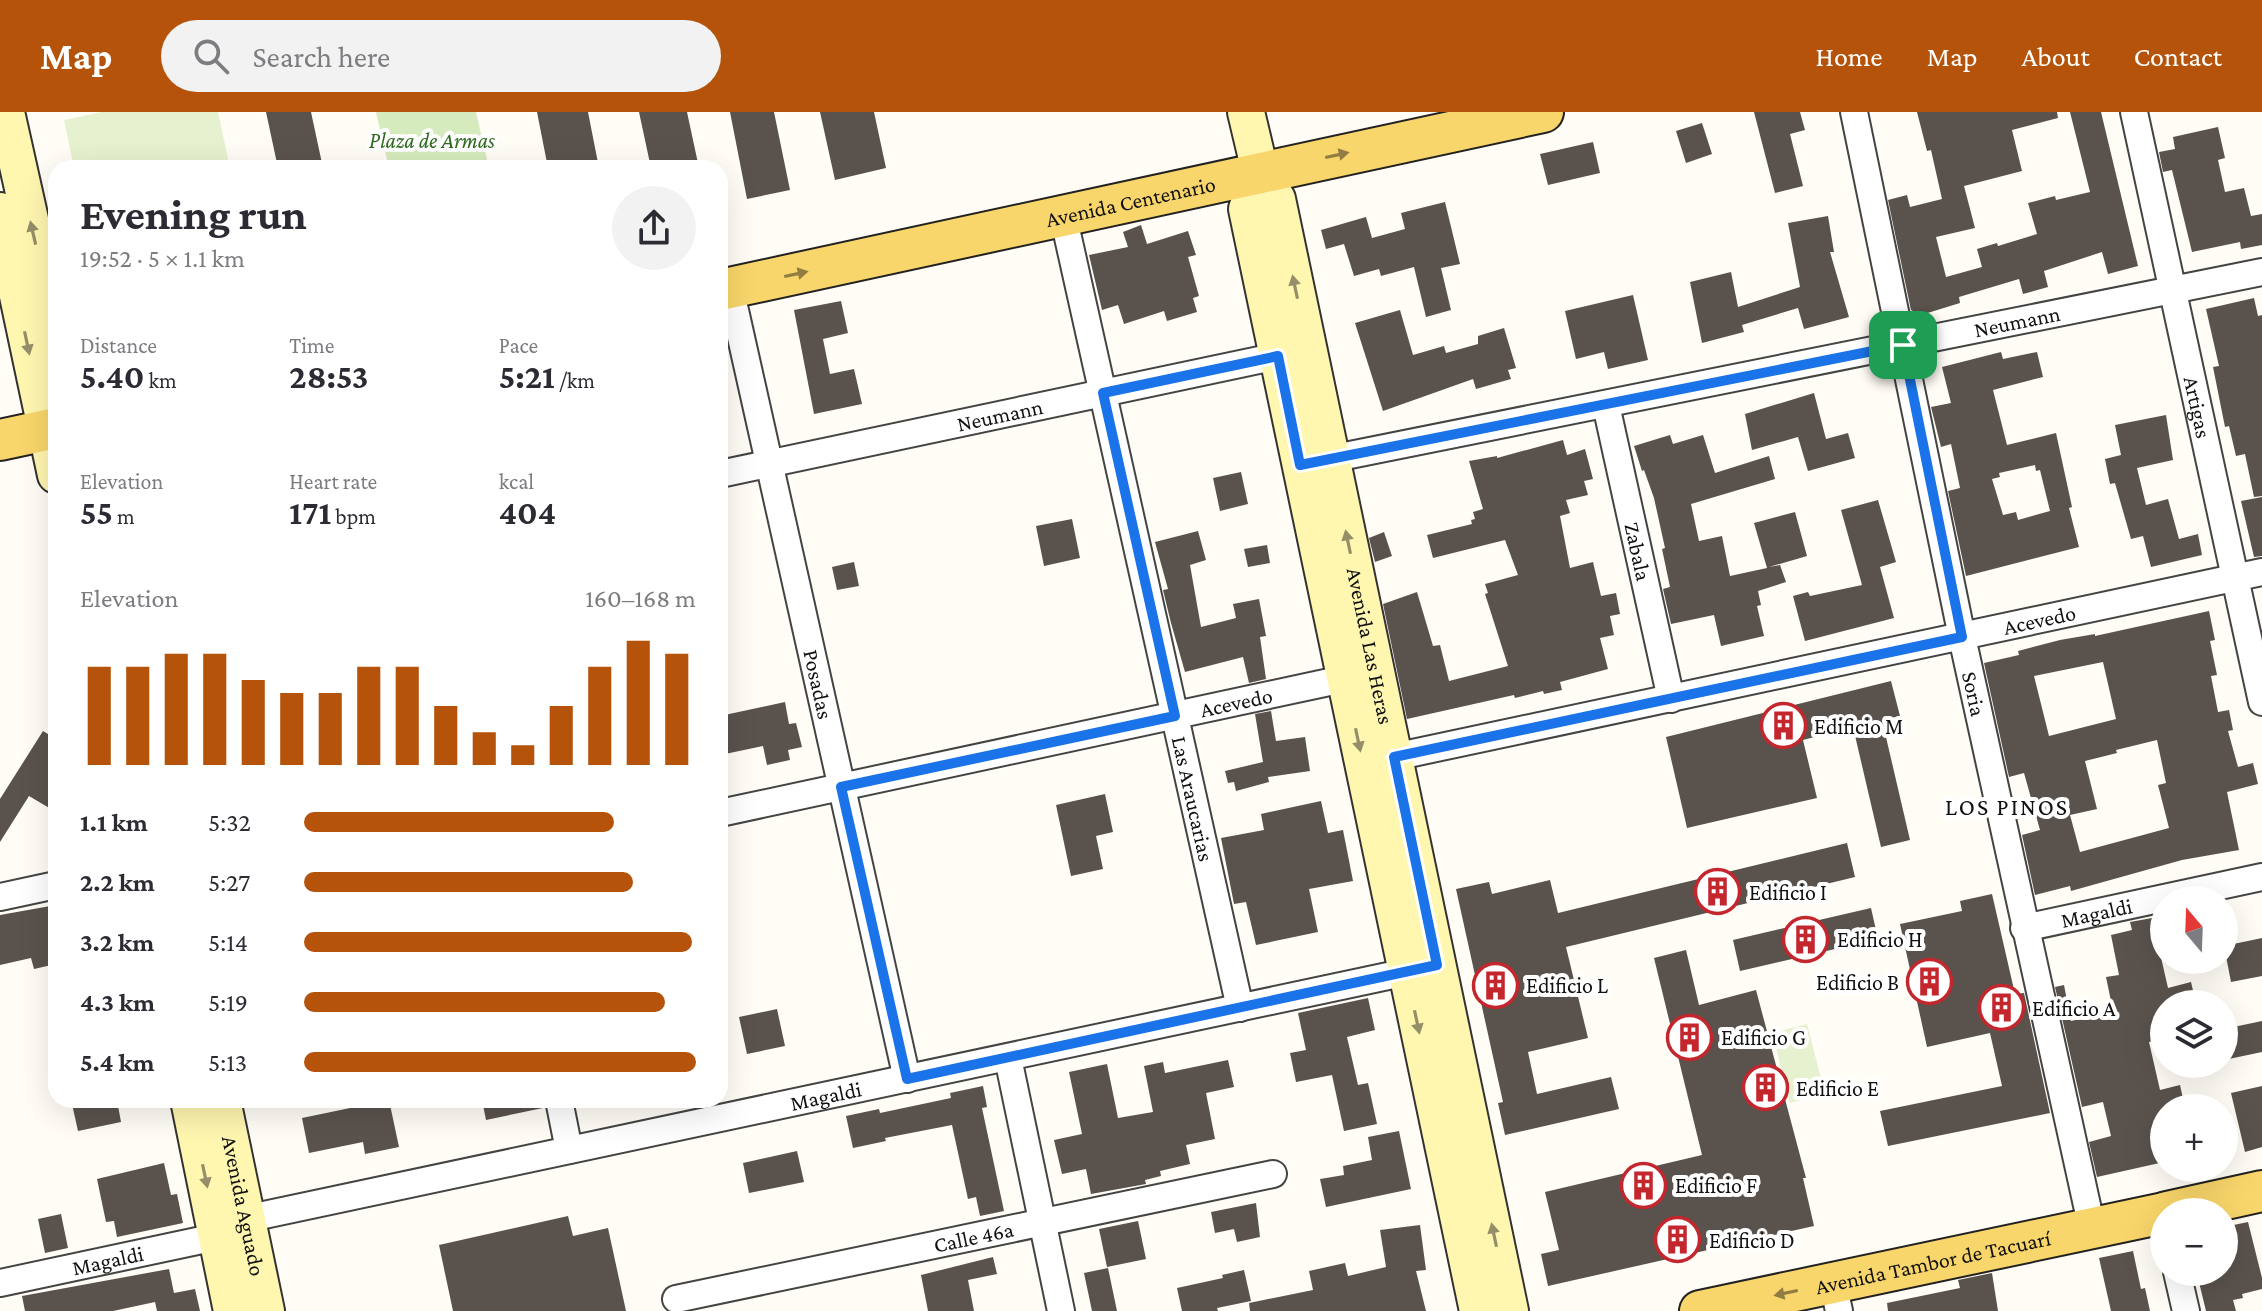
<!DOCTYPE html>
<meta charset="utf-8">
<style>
body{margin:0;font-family:"Crimson Pro",serif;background:#f2f2f3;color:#2b2b33;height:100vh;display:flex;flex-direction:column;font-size:30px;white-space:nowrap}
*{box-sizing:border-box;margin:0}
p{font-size:26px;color:#7c7c81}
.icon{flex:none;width:44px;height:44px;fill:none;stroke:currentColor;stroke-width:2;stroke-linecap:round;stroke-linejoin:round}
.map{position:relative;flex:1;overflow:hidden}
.panel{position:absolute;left:48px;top:48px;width:680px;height:948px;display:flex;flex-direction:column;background:#fff;border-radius:24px;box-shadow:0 8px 32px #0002}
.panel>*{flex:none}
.needle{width:52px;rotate:341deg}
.buttons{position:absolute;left:2150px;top:774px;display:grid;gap:16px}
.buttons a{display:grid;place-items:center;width:88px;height:88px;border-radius:50%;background:#fff;box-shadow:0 8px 32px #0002;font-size:40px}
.pin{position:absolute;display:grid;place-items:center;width:68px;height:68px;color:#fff;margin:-34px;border-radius:16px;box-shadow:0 4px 12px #0006}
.round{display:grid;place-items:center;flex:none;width:84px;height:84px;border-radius:42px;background:#f2f2f3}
.head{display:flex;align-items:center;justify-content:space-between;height:136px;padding:0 32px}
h1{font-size:44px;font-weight:700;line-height:60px}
.figures{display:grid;grid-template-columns:repeat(3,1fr);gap:12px;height:136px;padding:8px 32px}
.figures div{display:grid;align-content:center}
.figures b{font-size:34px;font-weight:700}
.figures small{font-size:22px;font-weight:400}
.figures p{font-size:22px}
.chart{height:224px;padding:16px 32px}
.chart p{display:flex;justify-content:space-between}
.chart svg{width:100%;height:144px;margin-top:8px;stroke:#b45309;stroke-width:6}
ul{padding:0 32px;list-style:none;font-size:26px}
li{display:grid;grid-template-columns:128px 96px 1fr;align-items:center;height:60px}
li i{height:20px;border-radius:10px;background:#b45309}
header{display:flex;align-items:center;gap:48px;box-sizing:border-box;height:112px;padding:0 40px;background:#b45309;color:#fff}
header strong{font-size:38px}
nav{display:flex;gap:44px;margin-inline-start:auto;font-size:28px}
.search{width:560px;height:72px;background:#f2f2f3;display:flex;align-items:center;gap:20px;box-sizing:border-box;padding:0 28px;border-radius:44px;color:#7c7c81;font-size:30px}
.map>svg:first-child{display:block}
</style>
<header>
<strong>Map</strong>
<div class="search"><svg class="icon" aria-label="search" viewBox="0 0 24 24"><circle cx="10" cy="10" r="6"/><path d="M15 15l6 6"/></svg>Search here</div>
<nav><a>Home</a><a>Map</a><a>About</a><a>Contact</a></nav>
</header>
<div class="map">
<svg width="2262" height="1199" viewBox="0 0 2262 1199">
<rect width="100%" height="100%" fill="#fffdf5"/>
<path fill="#d5ebbd" d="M376 0H476L489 56H389Z"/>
<path fill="#e6f2cf" d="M102 0H218L230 56H74L64 8Z
M1807 912 1825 982 1790 991 1772 921Z"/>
<path fill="#5a524d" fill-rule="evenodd" d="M266 0H311L323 56H278Z
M537 0H588L599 56H548Z
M639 0H687L699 56H651Z
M730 0H774L790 78 747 87Z
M820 0H874L886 56 835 68Z
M1754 0H1800L1805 18 1790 22 1803 74 1775 81Z
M1917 0H2057L2058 6 2012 18 2022 59 1964 74 1975 116 1936 125 1946 165 1982 155 1977 137 1997 131 1998 134 2037 122 2028 91 2055 84 2056 88 2090 80 2070 0H2101L2138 154 2108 162 2102 140 2044 159 2048 175 2023 182 2019 167 1959 185 1960 191 1921 203 1911 198 1888 88 1907 83 1910 95 1942 87 1931 38 1927 39Z
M1702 11 1712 42 1686 51 1676 19Z
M2218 15 2225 46 2218 48 2225 80 2244 76 2251 104 2262 102V133L2241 137 2240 130 2192 140 2172 58 2163 60 2159 40 2175 37 2173 25Z
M1593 30 1600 61 1548 73 1540 42Z
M1445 90 1460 152 1441 156 1451 198 1426 205 1414 155 1381 164 1379 157 1354 164 1344 132 1326 137 1321 118 1366 105 1372 126 1405 117 1401 101Z
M1828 104 1834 140H1830L1849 205 1804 217 1798 196 1742 213 1744 220 1702 231 1690 170 1731 160 1738 195 1800 175 1788 111Z
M1141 113 1147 132 1188 119 1196 143 1188 145 1199 184 1193 186 1197 200 1167 209 1164 199 1124 212 1118 193 1102 198 1089 143 1128 135 1123 120Z
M1633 183 1648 248 1608 257 1604 240 1576 247 1565 199Z
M2254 186 2258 204 2262 203V384L2254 385 2245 342 2236 344 2229 314 2225 315 2213 255 2219 254 2206 197Z
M841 189 848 221 823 227 830 262 854 257 862 292 814 302 794 198Z
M1400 198 1413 243 1444 234 1446 241 1478 232V224L1504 216 1516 256 1508 258 1511 267 1476 277 1473 267 1383 299 1355 211Z
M2001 240 2003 247 2037 240 2043 265 1993 278 2007 333 2056 321 2072 395 2069 396 2079 435 1966 464 1948 379 1960 376 1951 332 1941 335 1931 295 1951 291 1942 255ZM2035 353 2036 359 2040 358 2050 399 2018 408 2016 400 2003 403 1992 367 2000 365 1999 361Z
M1814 281 1826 327 1848 321 1855 346 1808 359 1798 325 1752 338 1745 302Z
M2166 303 2173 348 2137 356 2146 393 2168 387 2179 427 2198 422 2202 443 2151 455 2143 424 2131 427 2115 371 2110 372 2105 347 2121 343 2115 313Z
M1670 323 1673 332 1703 323 1715 361 1769 344 1775 367 1691 392 1699 429 1722 424 1730 464 1767 456 1754 411 1795 400 1807 444 1769 455 1780 453 1786 470 1758 479 1761 493 1757 494 1764 524 1721 534 1714 503 1671 512 1663 477 1670 475 1662 437 1665 436 1654 386 1644 358 1642 359 1634 334Z
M1563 328 1567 343 1585 337 1593 367 1584 369 1588 383 1566 388 1570 401 1560 404 1570 456 1593 450 1601 484 1616 481 1620 502 1610 504 1614 523 1600 526 1608 557 1560 570 1562 578 1544 582 1543 579 1515 586 1514 583 1407 607 1383 492 1417 480 1433 534 1440 533 1449 569 1508 554 1485 482 1488 481 1485 472 1518 463 1505 428 1433 446 1427 423 1472 412 1471 408 1475 407 1473 400 1483 397 1469 349 1497 344V346Z
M1241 360 1248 392 1220 399 1213 366Z
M2262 385V444L2254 445 2241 389Z
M1878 388 1896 450 1880 455 1894 506 1805 529 1793 484 1808 480 1810 484 1862 473 1841 398Z
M1072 407 1080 446 1044 454 1036 414Z
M1198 419 1206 448 1190 453 1201 515 1236 506 1233 492 1259 487 1266 524 1260 525 1266 567 1249 571 1243 545 1185 560 1171 511 1163 478 1168 477 1155 430Z
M1384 420 1392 444 1375 450 1369 426Z
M1267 433 1270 451 1248 455 1244 437Z
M854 450 859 474 837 478 832 455Z
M2209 499 2215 528 2210 529 2217 563 2211 564 2218 600 2229 598 2233 618 2228 619 2238 655 2253 651 2258 672 2227 680 2239 738 2182 748 2071 779 2070 774 2035 783 2022 723 2040 718 2024 661 2009 665 1984 551 2019 543 2018 539 2060 528 2095 522V524ZM2103 550 2116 607 2049 624 2034 564ZM2157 628 2166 671 2158 673 2169 716 2080 740 2070 703 2097 697 2085 649 2117 641 2116 638Z
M1891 569 1900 604 1882 608 1910 728 1881 735 1853 615 1803 628 1817 686 1687 716 1666 625Z
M785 590 789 612 796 611 802 635 788 638 790 648 767 653 763 634 725 642 720 604Z
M1271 599 1276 629 1305 625 1310 659 1268 665 1269 670 1236 679 1234 670 1228 671 1225 659 1263 650 1255 602Z
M43 619 56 627V700L29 684 0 730V687Z
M1105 682 1113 720 1096 724 1103 757 1071 764 1056 693Z
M1321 689 1328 721 1343 718 1353 769 1309 777 1318 820 1256 833 1246 790 1234 792 1221 726 1264 718 1261 702Z
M1847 731 1855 765 1566 835 1588 926 1528 940 1537 982 1611 965 1619 997 1505 1023 1498 991 1503 990 1456 777 1489 770 1492 782 1550 768 1558 801Z
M1992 782 2015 882 2024 881 2050 1001 1888 1034 1880 999 2002 974 1990 921 1927 935 1900 812 1962 799 1960 789Z
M56 793V852L34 857 31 846 0 853V803Z
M1871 796 1878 827 1740 859 1733 828Z
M2152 806 2168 876 2191 870 2195 887 2164 892V927L2149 930 2160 978 2180 973 2185 996H2164V1050L2097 1065 2089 1030 2111 1024 2103 990 2082 995 2055 875 2064 873 2071 909 2113 899 2106 865 2119 863 2111 823 2132 818 2130 810Z
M2262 826V864L2231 870 2224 834Z
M1686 838 1699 893 1756 878 1806 1066H1803L1814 1114 1548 1174 1541 1142 1559 1138 1545 1080 1702 1043 1654 846Z
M1368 886 1375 918 1347 925 1358 973 1368 971 1377 1012 1344 1019 1332 963 1296 970 1290 941 1306 938 1298 901Z
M777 897 785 934 747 942 739 905Z
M2262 909V940L2224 948V917Z
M1228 948 1234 975 1206 981 1215 1027 1186 1033 1190 1052 1160 1059 1161 1064 1145 1068 1146 1072 1091 1082 1086 1057 1062 1062 1054 1028 1082 1022 1069 960 1107 952 1118 1006 1153 1000 1144 954 1163 950 1165 961Z
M983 974 987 995 982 996 1004 1099 980 1104 976 1085 968 1087 952 1013 885 1026 886 1029 853 1036 846 1004 879 997 880 1001 951 986 950 981Z
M2262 974V1035L2245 1040 2231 981Z
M80 988H117L121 1010 78 1019 72 992 80 990Z
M354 988H389L399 1035 365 1042 363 1030 309 1041 302 1006 355 995Z
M482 988H542L543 996 486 1008Z
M1399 1019 1411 1077 1326 1095 1320 1067 1344 1063 1343 1054 1372 1048 1368 1025Z
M797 1039 804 1070 749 1081 743 1051Z
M164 1051 171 1083 177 1082 183 1111 117 1125 114 1109 106 1110 97 1067Z
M1256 1091 1260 1125 1237 1130 1234 1117 1215 1121 1211 1100Z
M61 1102 68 1136 45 1141 38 1107Z
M568 1104 573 1124 608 1116 626 1199H453L439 1133Z
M1138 1109 1146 1147 1107 1155 1099 1117Z
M2248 1110 2262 1166V1177L2242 1182 2243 1186 2233 1188 2236 1199H2206L2198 1166 2224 1160V1115Z
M1420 1113 1426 1158 1416 1159 1426 1199H1250L1249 1191 1313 1178 1309 1159 1345 1151 1348 1164 1386 1155 1380 1118Z
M2133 1139 2141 1177 2145 1176 2150 1199H2111L2099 1146Z
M993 1145 997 1162 968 1168 974 1199H928L921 1163Z
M1108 1156 1117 1199H1092L1084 1161Z
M169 1157 174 1181 195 1177 200 1199H157L155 1190 113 1199H25L22 1184Z
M1244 1158 1251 1189 1217 1196 1218 1199H1182L1177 1176 1223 1166 1222 1163Z
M1992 1161 1998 1199H1888L1887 1191 1960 1176 1958 1168Z"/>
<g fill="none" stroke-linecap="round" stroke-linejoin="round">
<defs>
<g id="street">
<path id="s1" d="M1854 0 1962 525 2092 1116"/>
<path id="s2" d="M2134 0 2262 590"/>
<path id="s3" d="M1063 103 1240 896"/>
<path id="s4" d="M730 176 907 967"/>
<path id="s5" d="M1606 293 1671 587"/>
<path id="s6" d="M1315 350 2262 160"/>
<path id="s7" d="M720 362 1278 244"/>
<path id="s8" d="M1394 645 2262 460"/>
<path id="s9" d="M720 701 1362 563"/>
<path d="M0 785 56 773"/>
<path id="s10" d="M2024 816 2262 765"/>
<path d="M1008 946 1061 1199"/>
<path d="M559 988 569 1038"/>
<path id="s11" d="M231 1110 1421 857"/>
<path d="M2177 1160 2186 1199"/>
<path id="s12" d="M0 1171 216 1125"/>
<path d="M1833 1171 1839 1199"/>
<path id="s13" d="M676 1187 1273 1062"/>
</g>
<g id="secondary">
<path d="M6 0 56 224"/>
<path id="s14" d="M1246 0 1260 59 1277 87 1510 1199"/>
<path d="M1260 59 1247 97 1478 1199"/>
<path d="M0 99 56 363"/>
<path d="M189 988 232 1199"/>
<path id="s15" d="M222 988 266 1199"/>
</g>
<g id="primary">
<path id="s16" d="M720 178 1543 0"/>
<path d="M0 328 56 316"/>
<path d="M2167 1100 2262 1079"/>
<path id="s17" d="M1700 1199 2164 1101"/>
</g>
</defs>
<use href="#street" stroke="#444" stroke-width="30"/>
<use href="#secondary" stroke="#333" stroke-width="40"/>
<use href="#primary" stroke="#222" stroke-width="44"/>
<use href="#street" stroke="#fff" stroke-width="26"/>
<use href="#secondary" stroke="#fff6b0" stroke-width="36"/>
<use href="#primary" stroke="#f9d66b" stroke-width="40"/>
</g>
<defs><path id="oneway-solid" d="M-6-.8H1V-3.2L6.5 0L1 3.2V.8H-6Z" transform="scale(2)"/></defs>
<g fill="#917d42">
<use href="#oneway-solid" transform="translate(1337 43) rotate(-12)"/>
<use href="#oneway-solid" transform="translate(796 162) rotate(-12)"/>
<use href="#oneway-solid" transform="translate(1786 1181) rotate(168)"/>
</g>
<g fill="#948f68">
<use href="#oneway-solid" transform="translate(33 121) rotate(-103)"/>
<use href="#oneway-solid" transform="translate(1295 175) rotate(-102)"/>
<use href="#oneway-solid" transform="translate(27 231) rotate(78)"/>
<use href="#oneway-solid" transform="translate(1348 430) rotate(-102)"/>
<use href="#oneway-solid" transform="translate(1358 628) rotate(78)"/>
<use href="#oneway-solid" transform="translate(1417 910) rotate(78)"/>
<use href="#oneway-solid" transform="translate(205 1064) rotate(78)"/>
<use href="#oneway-solid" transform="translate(1494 1123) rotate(-102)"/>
</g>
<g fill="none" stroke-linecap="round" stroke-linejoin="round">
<defs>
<path id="route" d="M1903 233 1962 525 1394 645 1437 853 907 967 841 675 1175 604 1103 281 1278 244 1300 353Z"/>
</defs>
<use href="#route" stroke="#fff" stroke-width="16"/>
<use href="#route" stroke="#1a73e8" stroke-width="10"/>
</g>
<defs>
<symbol id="building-ring" viewBox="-11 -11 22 22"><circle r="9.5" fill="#fff" stroke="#c4262e" stroke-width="1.5"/><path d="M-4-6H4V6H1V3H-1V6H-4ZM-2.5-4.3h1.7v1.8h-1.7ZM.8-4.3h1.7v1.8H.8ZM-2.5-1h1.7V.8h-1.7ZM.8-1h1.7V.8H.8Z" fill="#c4262e"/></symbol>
</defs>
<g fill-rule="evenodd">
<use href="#building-ring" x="1758" y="588" width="51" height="51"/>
<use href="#building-ring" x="1692" y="754" width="51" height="51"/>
<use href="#building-ring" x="1780" y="802" width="51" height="51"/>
<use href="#building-ring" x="1904" y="844" width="51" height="51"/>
<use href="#building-ring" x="1470" y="848" width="51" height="51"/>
<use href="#building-ring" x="1976" y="870" width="51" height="51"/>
<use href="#building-ring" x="1664" y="900" width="51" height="51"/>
<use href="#building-ring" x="1740" y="950" width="51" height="51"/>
<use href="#building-ring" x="1618" y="1048" width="51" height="51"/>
<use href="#building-ring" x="1652" y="1102" width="51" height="51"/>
</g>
<g text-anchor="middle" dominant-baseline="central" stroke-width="8" stroke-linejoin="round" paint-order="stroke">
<g font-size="22" font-style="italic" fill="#2f6b1f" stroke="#fff">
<text x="432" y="28">Plaza de Armas</text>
</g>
<g font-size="22" fill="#111" stroke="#fff">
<text stroke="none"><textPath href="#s16" startOffset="420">Avenida Centenario</textPath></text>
<text stroke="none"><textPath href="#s6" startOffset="716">Neumann</textPath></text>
<text stroke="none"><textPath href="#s2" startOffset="302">Artigas</textPath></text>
<text stroke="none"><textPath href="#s7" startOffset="286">Neumann</textPath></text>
<text stroke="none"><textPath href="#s5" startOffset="150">Zabala</textPath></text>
<text stroke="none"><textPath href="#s8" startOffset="660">Acevedo</textPath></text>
<text stroke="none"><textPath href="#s14" startOffset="550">Avenida Las Heras</textPath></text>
<text stroke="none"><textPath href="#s4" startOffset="406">Posadas</textPath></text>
<text stroke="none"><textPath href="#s1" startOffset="594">Soria</textPath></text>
<text stroke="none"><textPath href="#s9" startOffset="528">Acevedo</textPath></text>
<text stroke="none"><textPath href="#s3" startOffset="598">Las Araucarias</textPath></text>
<text stroke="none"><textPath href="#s10" startOffset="74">Magaldi</textPath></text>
<text stroke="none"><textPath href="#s11" startOffset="608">Magaldi</textPath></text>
<text stroke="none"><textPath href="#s15" startOffset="108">Avenida Aguado</textPath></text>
<text stroke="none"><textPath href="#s13" startOffset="304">Calle 46a</textPath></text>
<text stroke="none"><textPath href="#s12" startOffset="110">Magaldi</textPath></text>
<text stroke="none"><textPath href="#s17" startOffset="238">Avenida Tambor de Tacuarí</textPath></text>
</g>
<g font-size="22" fill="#111" stroke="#fff" text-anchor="start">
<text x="1814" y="614">Edificio M</text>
<text x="1749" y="780">Edificio I</text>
<text x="1837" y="827">Edificio H</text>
<text x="1899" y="870" text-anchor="end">Edificio B</text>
<text x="1526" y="873">Edificio L</text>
<text x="2032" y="896">Edificio A</text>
<text x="1721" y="925">Edificio G</text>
<text x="1796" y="976">Edificio E</text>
<text x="1675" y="1073">Edificio F</text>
<text x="1709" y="1128">Edificio D</text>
</g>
<g font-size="24" letter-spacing="2" fill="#111" stroke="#fff">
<text x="2007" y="694">LOS PINOS</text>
</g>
</g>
</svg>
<div class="buttons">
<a><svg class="needle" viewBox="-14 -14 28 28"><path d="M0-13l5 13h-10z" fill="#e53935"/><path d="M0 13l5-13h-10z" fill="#7c7c81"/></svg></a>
<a><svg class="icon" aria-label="layers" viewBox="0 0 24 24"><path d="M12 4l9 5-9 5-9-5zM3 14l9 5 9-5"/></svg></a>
<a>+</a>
<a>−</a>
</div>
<div class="pin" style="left:1903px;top:233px;background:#1e9e55"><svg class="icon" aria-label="arrive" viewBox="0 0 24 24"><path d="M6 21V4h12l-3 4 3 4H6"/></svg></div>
<section class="panel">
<div class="head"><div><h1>Evening run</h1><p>19:52 · 5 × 1.1 km</p></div><a class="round"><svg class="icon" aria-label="share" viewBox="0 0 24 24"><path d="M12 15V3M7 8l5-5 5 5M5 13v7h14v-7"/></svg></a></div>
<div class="figures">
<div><p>Distance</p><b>5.40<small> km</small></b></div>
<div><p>Time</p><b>28:53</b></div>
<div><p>Pace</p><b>5:21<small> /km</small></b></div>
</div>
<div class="figures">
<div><p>Elevation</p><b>55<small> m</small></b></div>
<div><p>Heart rate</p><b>171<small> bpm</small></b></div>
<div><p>kcal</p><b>404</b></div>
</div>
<div class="chart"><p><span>Elevation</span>160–168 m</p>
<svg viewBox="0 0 160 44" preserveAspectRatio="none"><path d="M5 44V14M15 44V14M25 44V10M35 44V10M45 44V18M55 44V22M65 44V22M75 44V14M85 44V14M95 44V26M105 44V34M115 44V38M125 44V26M135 44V14M145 44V6M155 44V10"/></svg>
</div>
<ul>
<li><b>1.1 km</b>5:32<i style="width:79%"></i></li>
<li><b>2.2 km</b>5:27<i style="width:84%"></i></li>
<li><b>3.2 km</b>5:14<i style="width:99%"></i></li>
<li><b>4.3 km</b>5:19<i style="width:92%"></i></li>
<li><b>5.4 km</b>5:13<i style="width:100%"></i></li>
</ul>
</section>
</div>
